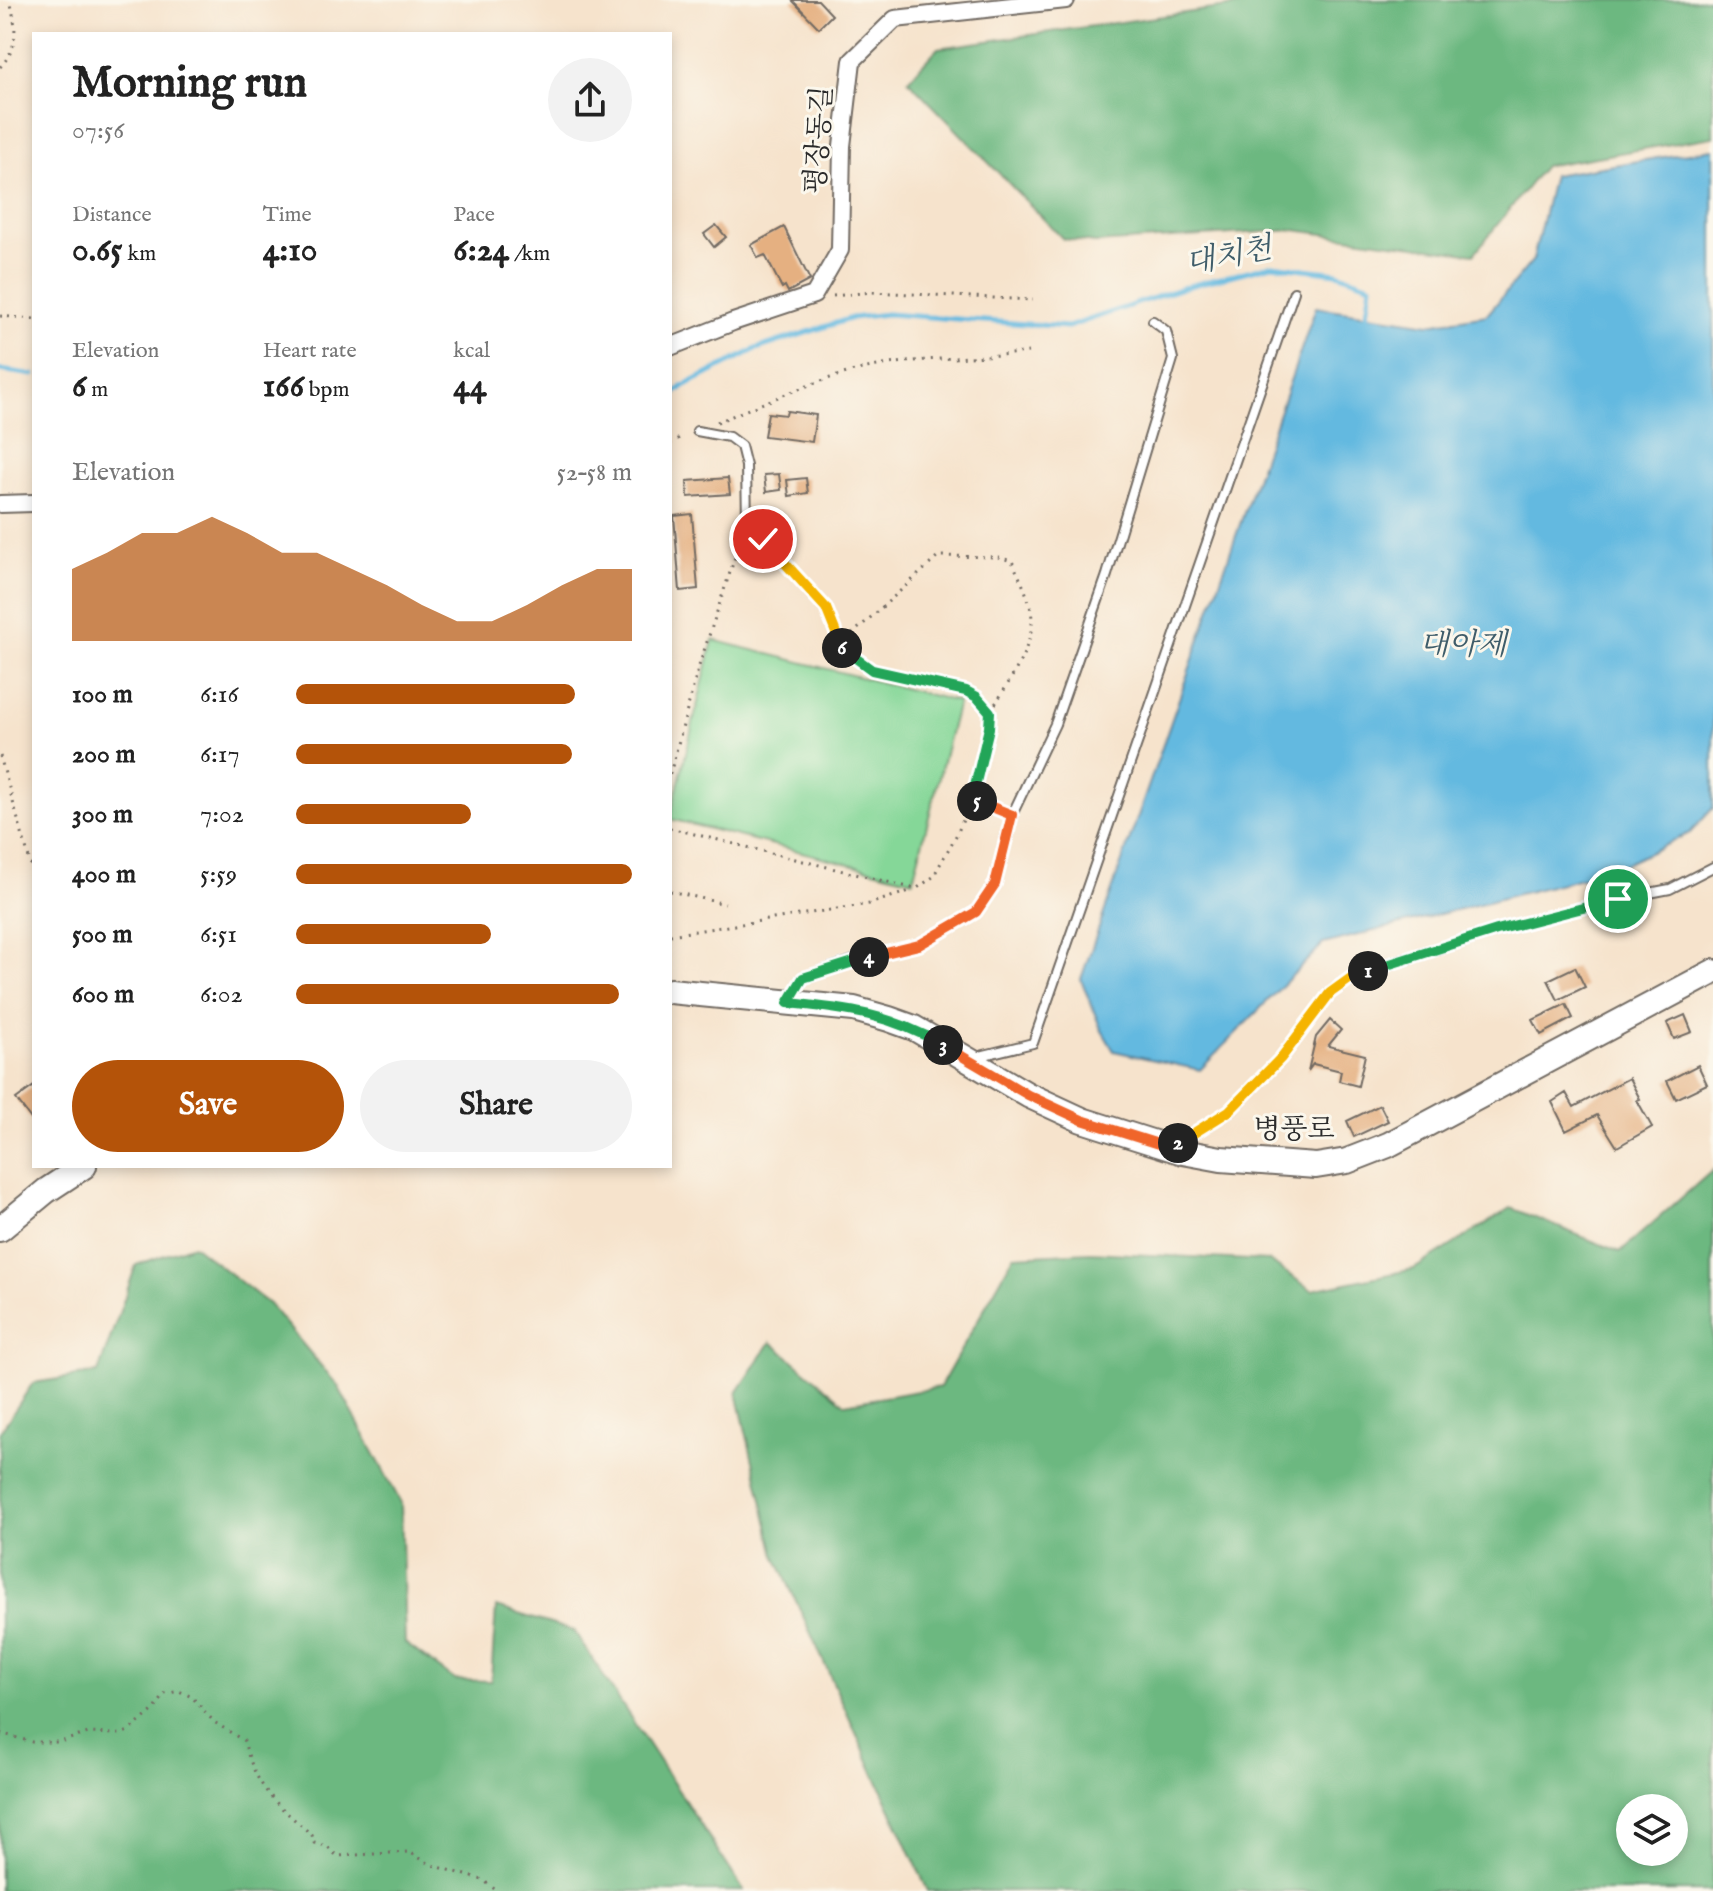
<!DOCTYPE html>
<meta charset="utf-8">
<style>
body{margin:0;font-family:"IM FELL English","Noto Serif KR",serif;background:#f2f2f2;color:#222;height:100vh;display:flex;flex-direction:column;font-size:30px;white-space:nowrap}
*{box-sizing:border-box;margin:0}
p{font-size:26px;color:#767676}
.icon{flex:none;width:44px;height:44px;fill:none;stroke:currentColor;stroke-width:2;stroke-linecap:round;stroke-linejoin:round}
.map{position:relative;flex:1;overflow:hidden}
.drawer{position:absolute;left:32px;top:32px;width:640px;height:1136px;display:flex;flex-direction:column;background:#fff;border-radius:0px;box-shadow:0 4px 12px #0003}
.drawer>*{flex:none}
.controls{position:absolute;left:1616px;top:1794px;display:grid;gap:16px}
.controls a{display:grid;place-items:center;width:72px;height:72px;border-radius:50%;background:#fff;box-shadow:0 4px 12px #0003;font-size:40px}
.pin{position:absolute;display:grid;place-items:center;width:68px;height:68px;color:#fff;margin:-34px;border:4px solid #fff;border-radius:50%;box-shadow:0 2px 8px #0007}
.km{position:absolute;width:40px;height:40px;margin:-20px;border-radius:50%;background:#222;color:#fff;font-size:22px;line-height:40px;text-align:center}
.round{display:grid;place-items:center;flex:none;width:84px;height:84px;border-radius:42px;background:#f2f2f2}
.summary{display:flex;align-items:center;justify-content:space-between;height:136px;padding:0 40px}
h1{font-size:44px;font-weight:800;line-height:60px}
.stats{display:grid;grid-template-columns:repeat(3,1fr);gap:12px;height:136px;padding:8px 40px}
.stats div{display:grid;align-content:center}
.stats b{font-size:34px;font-weight:800}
.stats small{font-size:22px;font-weight:400}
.stats p{font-size:22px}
.chart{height:224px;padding:16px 40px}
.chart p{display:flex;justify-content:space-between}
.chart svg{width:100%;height:144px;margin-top:8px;fill:#b45309;opacity:.7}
.cta{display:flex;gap:16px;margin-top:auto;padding:16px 40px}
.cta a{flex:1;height:92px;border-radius:48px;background:#b45309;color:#fff;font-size:32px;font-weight:800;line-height:92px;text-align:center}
.cta a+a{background:#f2f2f2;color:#222}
ul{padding:0 40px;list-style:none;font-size:26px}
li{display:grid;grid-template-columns:128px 96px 1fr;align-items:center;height:60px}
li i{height:20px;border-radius:10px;background:#b45309}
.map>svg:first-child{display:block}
</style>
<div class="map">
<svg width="1713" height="1891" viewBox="0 0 1713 1891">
<rect width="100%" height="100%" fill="#fbf7ec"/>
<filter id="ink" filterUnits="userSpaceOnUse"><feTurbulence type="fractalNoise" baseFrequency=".0125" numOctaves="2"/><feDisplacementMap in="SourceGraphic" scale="16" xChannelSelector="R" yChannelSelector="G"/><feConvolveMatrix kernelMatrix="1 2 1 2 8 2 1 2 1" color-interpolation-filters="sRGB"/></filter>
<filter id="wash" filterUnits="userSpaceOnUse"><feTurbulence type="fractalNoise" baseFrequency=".006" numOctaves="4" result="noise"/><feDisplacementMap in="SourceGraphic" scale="32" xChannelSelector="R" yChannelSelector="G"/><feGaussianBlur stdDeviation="1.8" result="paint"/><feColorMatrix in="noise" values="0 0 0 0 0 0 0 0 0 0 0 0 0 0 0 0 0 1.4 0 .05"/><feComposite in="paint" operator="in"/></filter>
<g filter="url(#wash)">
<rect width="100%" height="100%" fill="#f6e3cc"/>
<path fill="#85d798" stroke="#588162" stroke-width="2" d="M713 640 958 702 913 880 670 819Z"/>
<path fill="#6cb880" stroke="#4c7256" stroke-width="2" fill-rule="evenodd" d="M1249 0H1713V137L1544 166 1474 254 1294 230 1095 243 1063 239 908 80 938 48 1241 5Z
M1713 1170V1891H928L775 1555 737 1393 771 1342 845 1404 940 1387 1014 1256 1090 1252 1269 1261 1312 1290 1414 1269 1511 1208 1620 1252ZM1674 1808V1852H1630V1808Z
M193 1245 270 1305 338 1386 401 1503 405 1643 455 1680 491 1681 496 1607 574 1631 744 1891H0V1432L33 1383 98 1373 136 1265Z"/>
<path fill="#64b9e0" stroke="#487286" stroke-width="2" d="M1713 149V808L1690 833 1613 870 1323 944 1200 1070 1114 1051 1101 1029 1081 979 1316 307 1429 324 1487 315 1533 260 1553 175Z"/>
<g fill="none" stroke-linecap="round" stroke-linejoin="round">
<path stroke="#64b9e0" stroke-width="5" d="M0 370 34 375
M670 397 684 386 756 349 852 318 887 314 1068 327 1185 287 1272 265 1337 273 1371 285 1366 321"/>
</g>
<g id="blocks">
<path fill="#e5b081" d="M792 0H818L832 15 819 28Z
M716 225 726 237 714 247 704 234Z
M784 227 810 280 788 292 785 286 782 288 765 255 758 258 751 245Z
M787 411 816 415 812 442 764 436 768 413 786 415Z
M779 474 781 490 766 492 764 475Z
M728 478 730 494 688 497 687 481Z
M806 478 808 493 789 496 787 480Z
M692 514 698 589 680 591 674 516Z
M1575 967 1585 987 1558 1000 1548 980Z
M1566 1004 1573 1018 1541 1035 1533 1020Z
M1685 1015 1692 1032 1674 1039 1667 1023Z
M1330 1020 1341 1030 1328 1046 1365 1055 1358 1086 1339 1081 1341 1071 1313 1064 1308 1071 1316 1037Z
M1698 1065 1707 1084 1676 1099 1667 1081Z
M1629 1078 1640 1099 1637 1100 1652 1127 1617 1147 1597 1115 1566 1131 1552 1102 1566 1093 1574 1107Z
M34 1086V1123L16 1099Z
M1380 1105 1388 1121 1354 1137 1347 1121Z"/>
</g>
</g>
<g filter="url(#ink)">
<use href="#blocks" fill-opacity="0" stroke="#726b63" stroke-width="2"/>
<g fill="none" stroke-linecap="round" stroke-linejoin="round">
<defs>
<path id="lane" d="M697 431 729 437 741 446 746 466 747 521
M791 998 803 978 854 960 919 945 976 912 995 884 1012 815 1055 724 1107 575 1173 359 1166 331 1153 321
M976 1057 1033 1043 1294 292
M1175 1146 1229 1111 1281 1058 1330 993 1355 975 1497 930 1618 899 1670 889 1713 867"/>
<path id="street" d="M670 347 733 322 814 295 840 250 842 146 852 61 895 19 1066 0
M0 504 34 503"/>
<path id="secondary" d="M670 991 854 1009 889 1019 914 1028 1028 1095 1082 1120 1183 1152 1221 1159 1316 1166 1347 1161 1388 1145 1713 972
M0 1229 46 1191 84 1166"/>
</defs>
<use href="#lane" stroke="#726b63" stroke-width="12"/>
<use href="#street" stroke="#726b63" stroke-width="20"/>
<use href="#secondary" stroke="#726b63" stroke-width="28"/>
<path stroke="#726b63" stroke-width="3" stroke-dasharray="2 6" stroke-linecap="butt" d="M0 67C20 46 16 26 10 0
M833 296 872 292 1033 300
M0 316 34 319
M717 422C764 403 813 381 862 369 917 357 973 359 1028 352
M670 443 684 436
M840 645 939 556 998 557 1012 561C1020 579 1032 601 1032 621 1032 649 1005 689 990 712
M0 756 34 876
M670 774 698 669 743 533
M972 799 1000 812
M670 828 916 889 933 877 957 834 972 799 989 728 990 712 977 697 966 691 872 670 843 650 826 608 755 530
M670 891 725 904
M670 935 869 904 913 890
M0 1733 32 1742H60L88 1733 120 1734 129 1731 155 1709 165 1694 179 1691 192 1697 214 1722 244 1741C258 1792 274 1801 312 1835L314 1843 327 1846 337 1856 409 1852 432 1865 483 1880 497 1891"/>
<use href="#lane" stroke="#fff" stroke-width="8"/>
<use href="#street" stroke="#fff" stroke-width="16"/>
<use href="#secondary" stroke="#fff" stroke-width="24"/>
</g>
</g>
<g fill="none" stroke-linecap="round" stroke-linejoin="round" filter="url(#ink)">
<defs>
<path id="split-1" d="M1368 971 1497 930 1618 899"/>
<path id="split-2" d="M1178 1143 1229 1111 1281 1058 1330 993 1355 975 1368 971"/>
<path id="split-3" d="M943 1045 1028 1095 1082 1120 1171 1148 1178 1143"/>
<path id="split-4" d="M869 957 803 978 788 1003C849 1009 889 1014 943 1045"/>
<path id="split-5" d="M869 957 919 945 976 912 995 884 1012 815 977 801"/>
<path id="split-6" d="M842 648 872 670 966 691 977 697 990 712 989 728 972 799 977 801"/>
<path id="split-7" d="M763 539 826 608 842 648"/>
</defs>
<use href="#split-1" stroke="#fff" stroke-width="16"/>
<use href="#split-2" stroke="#fff" stroke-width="16"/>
<use href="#split-3" stroke="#fff" stroke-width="16"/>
<use href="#split-4" stroke="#fff" stroke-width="16"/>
<use href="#split-5" stroke="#fff" stroke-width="16"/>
<use href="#split-6" stroke="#fff" stroke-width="16"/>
<use href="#split-7" stroke="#fff" stroke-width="16"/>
<use href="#split-1" stroke="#22a559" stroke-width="10"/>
<use href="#split-2" stroke="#f5b400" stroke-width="10"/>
<use href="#split-3" stroke="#f0652b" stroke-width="10"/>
<use href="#split-4" stroke="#22a559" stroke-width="10"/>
<use href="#split-5" stroke="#f0652b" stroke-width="10"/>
<use href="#split-6" stroke="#22a559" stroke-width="10"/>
<use href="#split-7" stroke="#f5b400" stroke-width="10"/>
</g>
<g text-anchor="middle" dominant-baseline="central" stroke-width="6" stroke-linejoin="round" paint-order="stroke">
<g font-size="28" fill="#2b2b2b" stroke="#fbf7ec">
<text transform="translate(820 140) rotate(-86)">평장동길</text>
<text x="1294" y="1130">병풍로</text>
</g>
<g font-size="30" font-style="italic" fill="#3f5d6a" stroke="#fbf7ec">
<text transform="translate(1229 257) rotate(-11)">대치천</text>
<text x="1463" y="646">대아제</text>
</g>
</g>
</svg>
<div class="controls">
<a><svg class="icon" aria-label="layers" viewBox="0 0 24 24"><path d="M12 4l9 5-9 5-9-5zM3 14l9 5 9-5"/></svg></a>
</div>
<div class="pin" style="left:1618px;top:899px;background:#1e9e55"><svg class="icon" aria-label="arrive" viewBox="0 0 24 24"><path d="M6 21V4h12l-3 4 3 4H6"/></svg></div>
<div class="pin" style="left:763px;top:539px;background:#d93025"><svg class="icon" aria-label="check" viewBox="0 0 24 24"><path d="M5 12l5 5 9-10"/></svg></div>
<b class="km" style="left:1368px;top:971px">1</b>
<b class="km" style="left:1178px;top:1143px">2</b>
<b class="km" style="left:943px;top:1045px">3</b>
<b class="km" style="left:869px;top:957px">4</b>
<b class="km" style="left:977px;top:801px">5</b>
<b class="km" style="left:842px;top:648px">6</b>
<section class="drawer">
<div class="summary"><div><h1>Morning run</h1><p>07:56</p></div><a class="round"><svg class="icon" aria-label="share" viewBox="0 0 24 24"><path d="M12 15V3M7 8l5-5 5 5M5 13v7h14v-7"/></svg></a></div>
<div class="stats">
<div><p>Distance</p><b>0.65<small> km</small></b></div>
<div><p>Time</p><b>4:10</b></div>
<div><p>Pace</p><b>6:24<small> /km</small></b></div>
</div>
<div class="stats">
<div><p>Elevation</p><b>6<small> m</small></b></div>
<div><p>Heart rate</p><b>166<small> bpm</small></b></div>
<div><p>kcal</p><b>44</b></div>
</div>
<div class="chart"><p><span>Elevation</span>52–58 m</p>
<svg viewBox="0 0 160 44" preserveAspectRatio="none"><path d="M0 44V22L10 17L20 11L30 11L40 6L50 11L60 17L70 17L80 22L90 27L100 33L110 38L120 38L130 33L140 27L150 22L160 22V44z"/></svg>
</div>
<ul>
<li><b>100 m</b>6:16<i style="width:83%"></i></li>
<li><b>200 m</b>6:17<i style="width:82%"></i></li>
<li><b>300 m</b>7:02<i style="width:52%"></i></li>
<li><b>400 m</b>5:59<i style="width:100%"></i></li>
<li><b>500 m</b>6:51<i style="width:58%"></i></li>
<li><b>600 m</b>6:02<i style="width:96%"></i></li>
</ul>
<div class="cta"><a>Save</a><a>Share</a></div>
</section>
</div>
